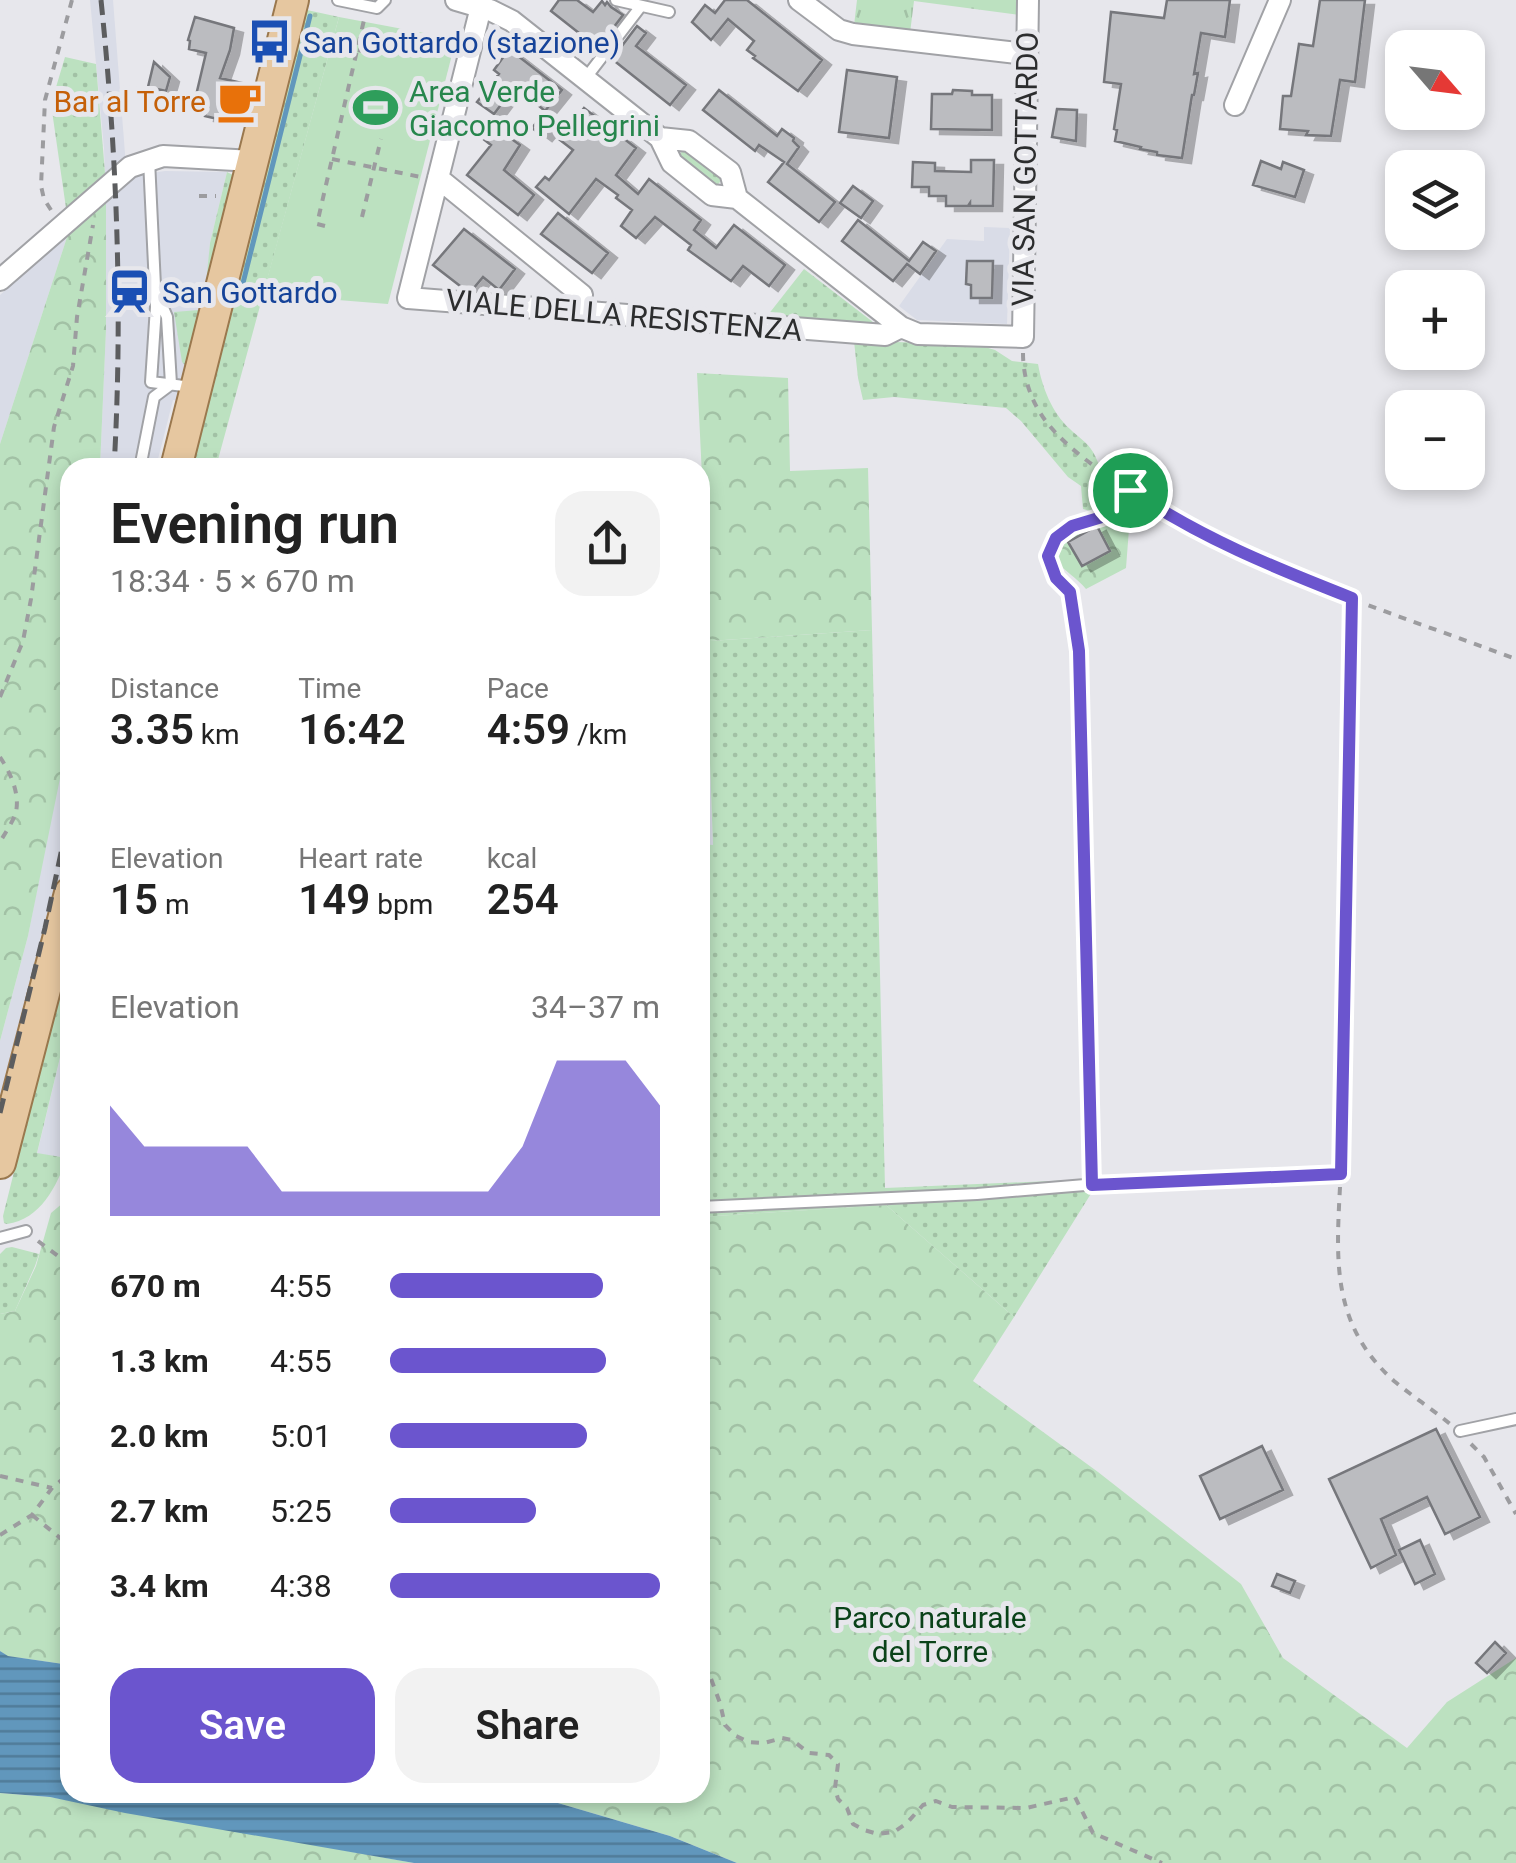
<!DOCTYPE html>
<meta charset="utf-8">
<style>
body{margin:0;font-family:Roboto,sans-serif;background:#f2f2f2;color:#222;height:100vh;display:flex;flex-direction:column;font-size:38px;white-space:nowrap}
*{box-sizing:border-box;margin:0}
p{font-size:32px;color:#767676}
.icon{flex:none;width:55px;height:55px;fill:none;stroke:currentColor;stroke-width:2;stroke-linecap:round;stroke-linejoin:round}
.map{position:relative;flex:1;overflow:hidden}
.panel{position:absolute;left:60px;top:458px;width:650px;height:1345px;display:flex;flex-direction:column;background:#fff;border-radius:30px;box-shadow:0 5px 15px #0003}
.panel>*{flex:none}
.needle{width:65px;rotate:118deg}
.controls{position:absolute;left:1385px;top:30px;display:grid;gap:20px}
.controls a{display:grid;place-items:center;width:100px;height:100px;border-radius:20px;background:#fff;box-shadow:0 5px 15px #0003;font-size:50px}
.pin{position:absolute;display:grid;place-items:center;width:85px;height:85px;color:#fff;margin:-42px;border:5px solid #fff;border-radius:50%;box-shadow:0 2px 10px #0007}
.round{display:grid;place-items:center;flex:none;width:105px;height:105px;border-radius:30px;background:#f2f2f2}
.summary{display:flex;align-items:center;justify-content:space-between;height:170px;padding:0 50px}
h1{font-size:55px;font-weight:600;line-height:75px}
.metrics{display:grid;grid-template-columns:repeat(3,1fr);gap:15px;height:170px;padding:10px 50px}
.metrics div{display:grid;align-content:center}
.metrics b{font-size:42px;font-weight:600}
.metrics small{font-size:28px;font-weight:400}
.metrics p{font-size:28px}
.chart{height:280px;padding:20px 50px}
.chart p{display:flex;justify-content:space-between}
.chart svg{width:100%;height:180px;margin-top:10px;fill:#6b55ce;opacity:.7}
.action{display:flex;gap:20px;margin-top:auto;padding:20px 50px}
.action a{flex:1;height:115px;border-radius:30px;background:#6b55ce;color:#fff;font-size:40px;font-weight:600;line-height:115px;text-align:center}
.action a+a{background:#f2f2f2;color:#222}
ul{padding:0 50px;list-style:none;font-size:32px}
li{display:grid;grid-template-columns:160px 120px 1fr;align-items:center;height:75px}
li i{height:25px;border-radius:12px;background:#6b55ce}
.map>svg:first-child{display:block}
</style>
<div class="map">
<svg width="1516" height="1863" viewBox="0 0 1516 1863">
<defs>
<pattern id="grass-dots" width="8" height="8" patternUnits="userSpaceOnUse" patternTransform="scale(2.5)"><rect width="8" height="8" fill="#bce1c0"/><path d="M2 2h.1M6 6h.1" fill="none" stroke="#a2c1a5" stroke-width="1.8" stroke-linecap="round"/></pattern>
<pattern id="forest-crowns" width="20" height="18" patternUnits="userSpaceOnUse" patternTransform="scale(2.5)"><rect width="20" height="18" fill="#bce1c0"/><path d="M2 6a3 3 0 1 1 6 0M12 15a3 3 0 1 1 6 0" fill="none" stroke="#a2c1a5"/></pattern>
<pattern id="park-tufts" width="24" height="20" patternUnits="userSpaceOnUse" patternTransform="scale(2.5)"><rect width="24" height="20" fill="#bce1c0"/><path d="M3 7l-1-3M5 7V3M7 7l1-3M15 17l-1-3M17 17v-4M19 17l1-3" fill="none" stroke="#a2c1a5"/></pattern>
<pattern id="water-rules" width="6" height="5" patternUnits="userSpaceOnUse" patternTransform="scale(2.5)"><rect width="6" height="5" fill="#6197bc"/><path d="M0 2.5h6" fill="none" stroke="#507c99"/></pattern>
<filter id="shadow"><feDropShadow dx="9" dy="5" stdDeviation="0" flood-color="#0004"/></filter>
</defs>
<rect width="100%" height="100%" fill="#e7e7ec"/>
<path fill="#d9dce7" d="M90 0H113L127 179 144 174 165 171 227 172 210 243 207 285 183 401 173 400 156 467H100L106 330V200L104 148Z
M984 227 1010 228 1007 324 917 320 899 306 947 239 984 241Z
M68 234 0 444V295Z
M700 652 706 653 713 846 700 844Z
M70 719V842L50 932 0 1131V1041L28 936Z
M70 1016V1158L37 1154Z"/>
<path fill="url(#grass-dots)" d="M307 10 339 17 216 467 191 468Z
M65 57 96 64 105 173 66 208 51 104Z
M687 145 725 176 714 189 676 159Z
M227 172 233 175 236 186 193 360 189 365H185L182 362 174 312 199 310 204 304 210 243Z
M804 269 882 329 764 320Z
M854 341 975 344 995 350 1012 361 1038 364C1042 387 1052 413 1070 429 1077 436 1088 443 1093 452 1100 464 1102 477 1110 489L1108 505 1097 513 1083 509 1081 486 1068 477 1021 421 1006 408 894 397 863 400 858 378Z
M872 630 885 1188 1097 1179V1184L1014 1317 886 1205 700 1217V844L713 845 706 653 710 641Z
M70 947V1016L37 1153 67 1158C56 1187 41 1219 7 1224L4 1223 3 1216Z
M12 1247 39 1254 35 1266 15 1311 0 1314V1254L6 1248Z"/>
<path fill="url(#forest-crowns)" d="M106 200V330L100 467 70 468V719L68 739 28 936 0 1041V444L68 234Z
M697 373 788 378 790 471 868 468 872 630 710 641Z
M1130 516 1126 568 1086 589C1077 578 1065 571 1055 561V547C1078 523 1098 517 1130 516Z
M70 1197V1665L7 1656 0 1651V1314L15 1311 36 1266 51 1213Z
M886 1205 1014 1317 973 1381 1098 1472 1241 1584 1283 1658 1407 1748 1447 1702 1516 1658V1863H737L670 1836 524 1793 700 1792V1217Z
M0 1793 50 1797 414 1863H0Z"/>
<path fill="url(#park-tufts)" d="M857 0H1028L1027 16 914 1 909 41 853 34Z"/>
<path fill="#bce1c0" d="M339 17 456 39 388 304 263 294Z"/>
<path fill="url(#water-rules)" d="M0 1651 8 1656 70 1665V1792L524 1793 670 1836 737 1863H414L125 1813 50 1797 0 1793Z"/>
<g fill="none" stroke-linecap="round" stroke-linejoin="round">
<path stroke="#6197bc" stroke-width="5" d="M242 287 310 16"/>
</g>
<path fill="#bbbcc0" stroke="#76777b" stroke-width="2.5" filter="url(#shadow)" d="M559 0H577L593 12 602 1 605 5 607 2 611 7 623 15 598 48 551 11Z
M725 0H747L822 60 798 91 753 58 755 56 747 50 754 41 728 19 711 40 692 22 705 5 715 13Z
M1167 0H1230L1225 37 1201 33 1194 74 1198 73 1194 95H1192L1182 158 1157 155V152L1140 149 1141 147 1115 141 1117 130 1114 129 1121 84 1104 82 1111 12 1164 18Z
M1320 0H1365L1355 82 1340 80 1331 136 1306 135 1308 131 1280 129 1283 96H1291L1299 44 1313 46Z
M195 17 234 28 230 50 220 78 246 84 238 114 225 111 222 120 205 116 207 107 194 104 206 53 189 49 190 41 188 40Z
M637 26 646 33 636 46 686 85 670 105 612 59Z
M509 49 562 90 545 111 515 86 494 114 477 102 499 74 494 70Z
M154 62 170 77 166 91 148 87Z
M847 70 897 77 889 138 839 132Z
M719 90 777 136 782 129 794 138 793 141 799 147 787 164 835 202 819 222 768 182 784 162 759 145 755 151 703 110Z
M953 90 972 91V95H992V130L931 129 932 94H952Z
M584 108 636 148 616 175 638 194 649 179 701 220 694 230 716 248 734 225 785 265 769 286 743 266 731 281 688 250 691 245 655 217 636 238 621 226 632 210 616 198 618 195 596 179 569 214 536 187 545 177 549 180 573 150 560 140Z
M1057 109 1077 110 1076 141 1052 137Z
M543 114 554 123 543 136 532 128Z
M492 125 520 145 504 170 534 195 518 215 467 175 491 145 482 138Z
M971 160H994L993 206H970V203L968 206H946V196H929V187H912L913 162 935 163V171L971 172Z
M1261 161 1281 169 1283 162 1304 170 1295 197 1253 185Z
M853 186 873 201 861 218 840 203Z
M558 213 608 253 592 273 541 234Z
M858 220 909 261 923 242 936 251 920 274 907 264 893 281 842 241Z
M464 229 515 269 499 290 483 277 473 289H464L433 265Z
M967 261H993L992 298H971V285L966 284Z
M1097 526 1110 551 1082 566 1068 542Z
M1436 1429 1480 1517 1445 1534 1427 1497 1381 1519 1396 1555 1371 1568 1329 1479Z
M1262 1446 1283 1490 1220 1519 1200 1476Z
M1420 1540 1435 1574 1415 1584 1399 1550Z
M1277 1574 1295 1581 1290 1593 1272 1586Z
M1495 1642 1506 1653 1487 1673 1476 1663Z"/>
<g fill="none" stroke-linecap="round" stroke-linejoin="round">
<defs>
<path id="service" d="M338 0 377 8 385 0
M616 0 669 12
M585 79 641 6
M149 160 156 307 151 382 192 387
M157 294 167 317 171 384
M140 468 154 397 170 385
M700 1207 977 1194 1097 1184 1341 1174
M0 1238 26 1231
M1460 1431 1516 1419"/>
<path id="minor" d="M456 0 490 10 512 21 660 138 672 163 712 195 737 198 901 327 918 334 1023 337 1028 0
M799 0 839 30 853 34 1026 54
M481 7 408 298 885 335 901 327
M1235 105 1280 0
M660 138 689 141 730 172 737 198
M438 178 582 295
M0 280 130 167 163 156 253 161"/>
<path id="primary" d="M176 468 293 0
M0 1163 70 893"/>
</defs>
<use href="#service" stroke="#a1a2a6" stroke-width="14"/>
<use href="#minor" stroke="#a1a2a6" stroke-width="24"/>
<use href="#primary" stroke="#9a784e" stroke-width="34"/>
<path stroke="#9c9c9f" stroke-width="4" stroke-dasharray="8 8" stroke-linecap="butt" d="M358 50 375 54
M332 159 421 177
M199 196H216
M51 210 44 199 41 186 45 100 72 0
M362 217 381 139
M325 226 317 224 364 20
M1023 353C1023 379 1032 404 1048 424 1071 452 1101 471 1131 491 1248 569 1385 610 1516 659
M0 697 23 641 31 599 54 427 73 366 77 317 93 225
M0 757C10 772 20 793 16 812 13 822 5 833 0 842
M1341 1163 1352 597
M1091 1170 1079 651 1069 592 1056 578 1048 555 1056 538 1072 526 1101 517 1121 504 1130 490
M1340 1187C1336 1263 1332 1325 1394 1381 1412 1396 1432 1409 1450 1424
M38 1241 70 1265
M1471 1444 1484 1457 1516 1514
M0 1476 52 1488
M32 1515 70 1546
M0 1535 32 1515 52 1488 70 1473
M700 1649 720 1703 725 1725 736 1736 749 1742 764 1743 782 1738 792 1740 809 1753 829 1755 838 1764 835 1788 838 1799 847 1808 853 1824 864 1830 878 1834 894 1832 907 1823 923 1805 936 1801 952 1807 1026 1808 1075 1797 1093 1833 1162 1863"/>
<use href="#service" stroke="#fff" stroke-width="10"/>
<use href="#minor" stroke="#fff" stroke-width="20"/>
<use href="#primary" stroke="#e6c7a0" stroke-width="30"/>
<path stroke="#5c5d5f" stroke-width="5" stroke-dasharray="15 8" stroke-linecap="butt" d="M101 0C117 155 123 311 114 468
M0 1113 45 928 70 811"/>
</g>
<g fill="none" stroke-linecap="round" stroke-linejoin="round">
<defs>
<path id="route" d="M1130 490C1201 538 1273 567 1352 598L1341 1174 1092 1185 1079 651 1070 592 1056 578 1048 556 1056 538 1072 526 1102 517 1120 504Z"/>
</defs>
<use href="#route" stroke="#fff" stroke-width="20"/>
<use href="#route" stroke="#6b55ce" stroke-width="12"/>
</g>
<defs>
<symbol id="bus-bare" viewBox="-9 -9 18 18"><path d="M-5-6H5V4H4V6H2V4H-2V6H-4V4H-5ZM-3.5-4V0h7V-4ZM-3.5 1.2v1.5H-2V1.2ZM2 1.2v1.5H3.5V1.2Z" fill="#1a4fb4" stroke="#e7e7ec" stroke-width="2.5" paint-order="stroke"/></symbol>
<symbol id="cafe-bare" viewBox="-9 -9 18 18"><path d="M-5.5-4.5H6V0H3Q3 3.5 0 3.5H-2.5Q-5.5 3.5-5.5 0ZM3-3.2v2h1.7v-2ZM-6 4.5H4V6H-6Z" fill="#e8710a" stroke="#e7e7ec" stroke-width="2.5" paint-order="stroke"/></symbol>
<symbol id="stadium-bare" viewBox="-9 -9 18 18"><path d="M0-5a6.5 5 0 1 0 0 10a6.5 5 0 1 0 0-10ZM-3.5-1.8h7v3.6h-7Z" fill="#2e9e5b" stroke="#e7e7ec" stroke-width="2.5" paint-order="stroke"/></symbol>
<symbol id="station-bare" viewBox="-9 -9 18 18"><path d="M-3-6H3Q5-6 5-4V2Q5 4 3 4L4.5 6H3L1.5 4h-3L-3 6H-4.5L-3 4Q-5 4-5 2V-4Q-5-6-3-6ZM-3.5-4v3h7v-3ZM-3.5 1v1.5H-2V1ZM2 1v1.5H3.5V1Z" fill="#1a4fb4" stroke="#e7e7ec" stroke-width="2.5" paint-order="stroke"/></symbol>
</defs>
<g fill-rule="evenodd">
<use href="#bus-bare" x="238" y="10" width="63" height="63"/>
<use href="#cafe-bare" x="208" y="70" width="63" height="63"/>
<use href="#stadium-bare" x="344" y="76" width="63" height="63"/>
<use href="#station-bare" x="98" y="260" width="63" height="63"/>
</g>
<g text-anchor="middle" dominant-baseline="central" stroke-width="10" stroke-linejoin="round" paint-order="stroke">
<g font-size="30" fill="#164399" stroke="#e7e7ec" text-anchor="start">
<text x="303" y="42">San Gottardo (stazione)</text>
<text x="162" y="292">San Gottardo</text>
</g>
<g font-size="30" fill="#27864d" stroke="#e7e7ec" text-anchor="start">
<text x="409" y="91">Area Verde<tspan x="409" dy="34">Giacomo Pellegrini</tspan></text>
</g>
<g font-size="30" fill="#c56008" stroke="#e7e7ec" text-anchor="end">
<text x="206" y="101">Bar al Torre</text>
</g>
<g font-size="30" fill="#2c2d2e" stroke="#e7e7ec">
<text transform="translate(1025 169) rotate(-89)">VIA SAN GOTTARDO</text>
<text transform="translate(624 315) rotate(5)">VIALE DELLA RESISTENZA</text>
</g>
<g font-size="30" fill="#0a4219" stroke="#e7e7ec">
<text x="930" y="1617">Parco naturale<tspan x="930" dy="34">del Torre</tspan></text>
</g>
</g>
</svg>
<div class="controls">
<a><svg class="needle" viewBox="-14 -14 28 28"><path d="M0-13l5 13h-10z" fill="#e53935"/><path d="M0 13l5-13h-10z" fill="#767676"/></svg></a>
<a><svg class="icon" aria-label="layers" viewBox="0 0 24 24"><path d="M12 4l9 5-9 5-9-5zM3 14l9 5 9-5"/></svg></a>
<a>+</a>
<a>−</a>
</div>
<div class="pin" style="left:1130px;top:490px;background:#1e9e55"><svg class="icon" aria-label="arrive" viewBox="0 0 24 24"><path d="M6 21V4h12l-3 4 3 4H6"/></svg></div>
<section class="panel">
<div class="summary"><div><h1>Evening run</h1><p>18:34 · 5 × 670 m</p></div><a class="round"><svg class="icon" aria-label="share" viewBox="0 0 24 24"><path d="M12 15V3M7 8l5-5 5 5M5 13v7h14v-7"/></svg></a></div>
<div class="metrics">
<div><p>Distance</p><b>3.35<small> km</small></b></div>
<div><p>Time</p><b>16:42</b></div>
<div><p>Pace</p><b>4:59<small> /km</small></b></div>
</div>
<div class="metrics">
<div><p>Elevation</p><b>15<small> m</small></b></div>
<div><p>Heart rate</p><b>149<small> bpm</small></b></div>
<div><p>kcal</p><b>254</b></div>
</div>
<div class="chart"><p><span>Elevation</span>34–37 m</p>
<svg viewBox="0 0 160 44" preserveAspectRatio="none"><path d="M0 44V17L10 27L20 27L30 27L40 27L50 38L60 38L70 38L80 38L90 38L100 38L110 38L120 27L130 6L140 6L150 6L160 17V44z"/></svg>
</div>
<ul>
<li><b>670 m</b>4:55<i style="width:79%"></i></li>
<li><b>1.3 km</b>4:55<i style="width:80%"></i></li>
<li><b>2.0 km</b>5:01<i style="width:73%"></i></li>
<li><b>2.7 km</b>5:25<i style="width:54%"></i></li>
<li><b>3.4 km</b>4:38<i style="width:100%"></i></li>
</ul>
<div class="action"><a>Save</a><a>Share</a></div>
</section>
</div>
